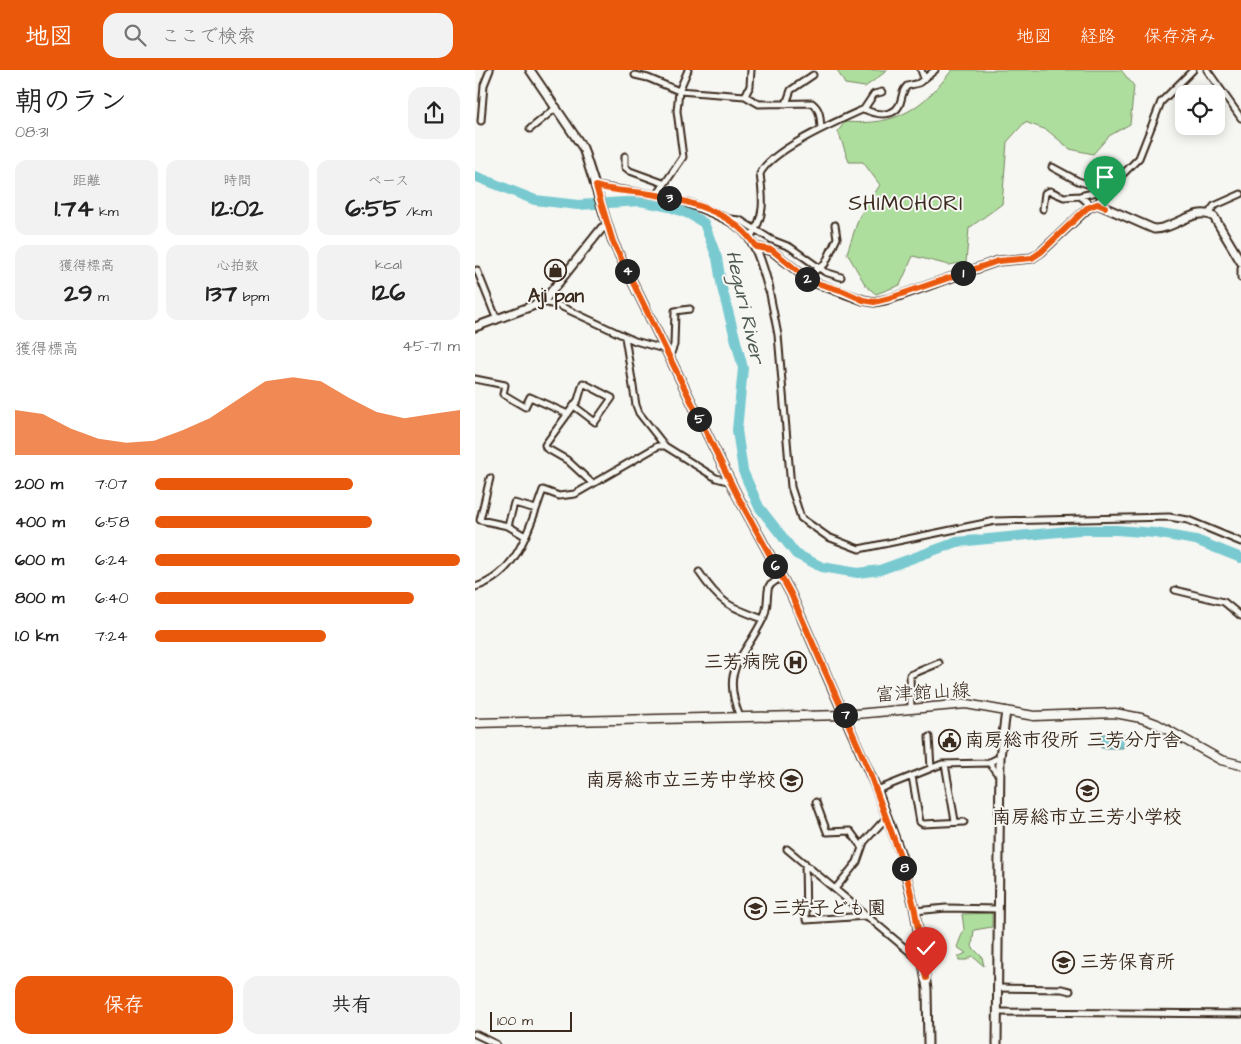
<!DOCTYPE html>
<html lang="ja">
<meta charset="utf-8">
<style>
body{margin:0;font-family:"Architects Daughter","Klee One",sans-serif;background:#f2f2f2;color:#222;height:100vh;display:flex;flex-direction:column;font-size:19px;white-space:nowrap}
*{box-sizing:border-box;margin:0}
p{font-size:16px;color:#767676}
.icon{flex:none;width:28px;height:28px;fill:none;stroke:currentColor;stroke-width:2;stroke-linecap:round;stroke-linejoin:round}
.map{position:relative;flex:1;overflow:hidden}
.drawer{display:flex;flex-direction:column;background:#fff;width:475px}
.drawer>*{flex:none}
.controls{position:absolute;left:700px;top:15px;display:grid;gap:10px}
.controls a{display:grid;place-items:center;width:50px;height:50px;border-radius:10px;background:#fff;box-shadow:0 2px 12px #0003;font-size:25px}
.scale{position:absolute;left:15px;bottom:12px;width:82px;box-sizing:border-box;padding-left:5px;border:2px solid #3b2a1e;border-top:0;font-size:14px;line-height:18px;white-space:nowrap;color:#3b2a1e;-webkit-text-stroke:4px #f6f6f2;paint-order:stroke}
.pin{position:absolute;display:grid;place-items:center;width:42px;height:42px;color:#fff;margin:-51px -21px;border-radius:50% 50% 50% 0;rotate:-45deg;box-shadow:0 0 5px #0007}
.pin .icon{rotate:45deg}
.km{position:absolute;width:25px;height:25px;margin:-12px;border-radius:50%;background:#222;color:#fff;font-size:14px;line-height:25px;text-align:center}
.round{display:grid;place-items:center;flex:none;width:52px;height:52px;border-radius:15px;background:#f2f2f2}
.headline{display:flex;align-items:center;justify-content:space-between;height:85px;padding:0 15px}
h1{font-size:28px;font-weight:700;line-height:38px}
.metrics{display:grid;grid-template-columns:repeat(3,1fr);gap:8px;height:85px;padding:5px 15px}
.metrics div{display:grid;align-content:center;border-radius:12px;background:#f2f2f2;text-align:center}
.metrics b{font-size:25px;font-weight:700}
.metrics small{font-size:14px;font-weight:400}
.metrics p{font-size:14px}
.chart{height:140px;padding:10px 15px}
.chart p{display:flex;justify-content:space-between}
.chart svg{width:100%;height:90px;margin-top:5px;fill:#ea580c;opacity:.7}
.cta{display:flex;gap:10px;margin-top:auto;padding:10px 15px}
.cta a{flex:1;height:58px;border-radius:15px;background:#ea580c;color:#fff;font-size:20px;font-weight:700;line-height:58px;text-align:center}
.cta a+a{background:#f2f2f2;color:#222}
ul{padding:0 15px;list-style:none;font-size:16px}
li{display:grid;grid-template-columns:80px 60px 1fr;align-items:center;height:38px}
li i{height:12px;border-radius:6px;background:#ea580c}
header{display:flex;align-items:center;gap:30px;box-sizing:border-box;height:70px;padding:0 25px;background:#ea580c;color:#fff}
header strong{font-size:24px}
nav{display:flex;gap:28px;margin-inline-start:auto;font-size:18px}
.search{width:350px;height:45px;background:#f2f2f2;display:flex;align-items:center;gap:12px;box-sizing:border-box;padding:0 18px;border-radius:15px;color:#767676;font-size:19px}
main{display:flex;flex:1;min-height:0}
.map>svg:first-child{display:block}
</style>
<header>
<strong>地図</strong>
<div class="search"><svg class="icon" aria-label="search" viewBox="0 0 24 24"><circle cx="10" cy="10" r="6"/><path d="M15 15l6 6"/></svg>ここで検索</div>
<nav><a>地図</a><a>経路</a><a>保存済み</a></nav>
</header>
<main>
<section class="drawer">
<div class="headline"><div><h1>朝のラン</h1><p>08:31</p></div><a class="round"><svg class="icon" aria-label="share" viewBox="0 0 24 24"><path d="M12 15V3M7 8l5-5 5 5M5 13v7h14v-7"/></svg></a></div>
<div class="metrics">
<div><p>距離</p><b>1.74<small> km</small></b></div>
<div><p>時間</p><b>12:02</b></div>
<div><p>ペース</p><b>6:55<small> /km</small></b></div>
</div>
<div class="metrics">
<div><p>獲得標高</p><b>29<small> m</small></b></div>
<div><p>心拍数</p><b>137<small> bpm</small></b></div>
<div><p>kcal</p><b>126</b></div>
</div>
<div class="chart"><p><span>獲得標高</span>45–71 m</p>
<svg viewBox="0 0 160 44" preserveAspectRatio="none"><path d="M0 44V22L10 24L20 31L30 36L40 38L50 37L60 32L70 26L80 17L90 8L100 6L110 8L120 16L130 23L140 26L150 24L160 22V44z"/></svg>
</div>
<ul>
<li><b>200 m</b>7:07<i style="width:65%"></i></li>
<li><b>400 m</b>6:58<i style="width:71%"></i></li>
<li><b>600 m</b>6:24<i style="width:100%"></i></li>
<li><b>800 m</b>6:40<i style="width:85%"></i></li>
<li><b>1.0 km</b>7:24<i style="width:56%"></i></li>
</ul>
<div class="cta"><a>保存</a><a>共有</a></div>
</section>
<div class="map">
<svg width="766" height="974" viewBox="0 0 766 974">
<rect width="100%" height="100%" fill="#f6f6f2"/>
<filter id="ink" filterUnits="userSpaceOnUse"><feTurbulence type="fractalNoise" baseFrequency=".02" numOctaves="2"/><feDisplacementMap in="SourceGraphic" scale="10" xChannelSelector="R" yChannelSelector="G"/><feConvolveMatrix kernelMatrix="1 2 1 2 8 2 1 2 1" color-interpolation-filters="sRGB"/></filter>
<g filter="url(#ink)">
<path fill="#aede9e" stroke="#74845e" d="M362 0H413L390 17 370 14Z
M477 0H646L659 16 655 54 634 66 618 84 595 79 572 60 550 52 532 72 527 134 494 158 491 192 474 195 438 186 425 215 401 224 391 216 372 183 384 147 405 115 388 92H374L363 61 370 52C421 56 446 40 477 0Z
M517 843V857L499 860 497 877 507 887 509 896 497 886 492 890H484L483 887 491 883 482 877 489 859 487 844Z"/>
<path fill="#79cad0" stroke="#608a89" d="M626 664H648V678H626Z"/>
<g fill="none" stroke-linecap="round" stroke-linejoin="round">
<path stroke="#79cad0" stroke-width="10" d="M0 106 60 130 103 135 165 131 195 137 214 144 229 153 242 188 247 218 268 298 262 360 268 401 284 437 321 484 347 497 383 503 405 500 482 472 604 460H641L680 463 721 470 766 488"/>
<defs>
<path id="street" d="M446 0 449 8
M732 0 766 48
M160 5 173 8 204 21 270 26 284 34 337 33C346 40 345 48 346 59
M270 26 275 16 276 0
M311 34 316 20 338 5
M389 39 399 24 407 22
M6 51 9 15 15 0
M55 59 82 37
M150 86V97L155 101 188 113
M577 97 603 111 625 118 626 121 605 126
M121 116 182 125 213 133
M182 125 208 87 202 41 204 21 213 0
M622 134 628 124 664 88 686 32 718 0
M568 139 570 123 575 121 589 127 605 126 617 136
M734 143 739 136 766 124
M255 149 265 150 297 170 315 177 350 202 366 207
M275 167C291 147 288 128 285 104 295 80 365 50 389 39 401 45 422 49 426 30 428 24 427 21 432 16L444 13 460 0
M766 198V208
M2 200 22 250
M330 208 350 194 362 168 360 155
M294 219 303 265 316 417 326 448 353 467 384 479 520 451 694 447 713 450 766 472
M68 232 85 236 160 271 189 279
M150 267 161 335 164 343 190 376
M194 288 199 275 200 241 215 239
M0 309 30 315 28 324 50 337 55 327 93 344
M99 336 120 352 137 328 108 313 103 330 70 375 71 378 92 390 118 414
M15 408 5 450 33 456 50 466
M33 456 39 433 61 439
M224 502C245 533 254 537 288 549
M0 517C43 504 54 458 68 420L84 426 100 424 183 376H190L241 408 256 412
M700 520 749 532 766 546
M436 638 435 605 464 593
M265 647C245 598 268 590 288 549 294 537 291 526 294 516L306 507
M454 667 456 698
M514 692 521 702 525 703
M470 694 480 751
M437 706 445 752 448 754 489 752
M402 720 467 694 513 693 525 687
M341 732 352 762 375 761 386 776
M312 779 448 893
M330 793 331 850 392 846
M360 819 382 792 389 772 412 747
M440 841 471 838 523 839
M522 918 587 919 595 921
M522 942 766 944
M0 964 21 974"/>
<path id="secondary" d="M55 0 108 78 138 172 262 425 316 524 402 720 426 785 440 841 452 919 453 974
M213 133C271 156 277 157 294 219
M281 177 297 181 335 211 388 230 399 232 415 229 523 191 557 188 566 182 613 138 622 134 679 159C699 160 721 135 739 147L766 192
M0 257 68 232 127 158 132 157
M522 974 525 687 531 641"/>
<path id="primary" d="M0 653 370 645 491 634 559 646 640 643 666 648 682 654 746 690 766 695"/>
</defs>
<use href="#street" stroke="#3b2a1e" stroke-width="9"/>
<use href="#secondary" stroke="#3b2a1e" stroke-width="11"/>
<use href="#primary" stroke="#3b2a1e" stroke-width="11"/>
<use href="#street" stroke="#f6f6f2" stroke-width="5"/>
<use href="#secondary" stroke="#f6f6f2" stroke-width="7"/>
<use href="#primary" stroke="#f6f6f2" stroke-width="8"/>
</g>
</g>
<g fill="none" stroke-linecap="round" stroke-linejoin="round" filter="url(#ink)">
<defs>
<path id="route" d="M451 908 440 841 430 799 392 696 316 524 262 425 138 172 121 116C141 122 162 121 182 125 218 132 261 144 281 177L297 180 335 211 368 221 388 230 399 232 415 228 523 191 557 188 566 182 612 138 622 134 630 137"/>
</defs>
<use href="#route" stroke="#fff" stroke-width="10"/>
<use href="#route" stroke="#ea580c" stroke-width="6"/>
</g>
<defs>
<symbol id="shop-ring" viewBox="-11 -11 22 22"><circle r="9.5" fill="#f6f6f2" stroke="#3b2a1e" stroke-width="1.5"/><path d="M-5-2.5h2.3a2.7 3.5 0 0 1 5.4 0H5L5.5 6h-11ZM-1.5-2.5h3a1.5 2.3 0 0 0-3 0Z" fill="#3b2a1e"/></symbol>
<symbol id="hospital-ring" viewBox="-11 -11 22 22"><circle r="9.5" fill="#f6f6f2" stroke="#3b2a1e" stroke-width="1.5"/><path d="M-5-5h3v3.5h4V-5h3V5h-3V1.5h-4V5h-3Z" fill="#3b2a1e"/></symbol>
<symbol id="civic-ring" viewBox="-11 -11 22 22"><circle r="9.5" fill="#f6f6f2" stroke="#3b2a1e" stroke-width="1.5"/><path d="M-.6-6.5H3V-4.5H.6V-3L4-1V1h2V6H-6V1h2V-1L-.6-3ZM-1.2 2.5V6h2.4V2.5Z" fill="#3b2a1e"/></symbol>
<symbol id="school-ring" viewBox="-11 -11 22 22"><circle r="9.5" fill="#f6f6f2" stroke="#3b2a1e" stroke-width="1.5"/><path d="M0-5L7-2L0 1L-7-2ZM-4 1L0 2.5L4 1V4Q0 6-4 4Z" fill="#3b2a1e"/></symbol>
</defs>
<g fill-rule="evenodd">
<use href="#shop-ring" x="68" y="188" width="25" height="25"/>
<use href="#hospital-ring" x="308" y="580" width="25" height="25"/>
<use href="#civic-ring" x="462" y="658" width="25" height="25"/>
<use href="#school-ring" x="304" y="698" width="25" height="25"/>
<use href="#school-ring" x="600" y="708" width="25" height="25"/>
<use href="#school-ring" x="268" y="826" width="25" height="25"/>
<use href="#school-ring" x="576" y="880" width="25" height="25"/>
</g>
<g text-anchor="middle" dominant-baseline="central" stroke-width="4" stroke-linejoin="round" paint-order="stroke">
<g font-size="19" font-weight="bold" fill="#3b2a1e" stroke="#f6f6f2" text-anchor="start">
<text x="81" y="226" text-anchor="middle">Aji pan</text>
<text x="305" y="592" text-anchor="end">三芳病院</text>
<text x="490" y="670">南房総市役所 三芳分庁舎</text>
<text x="301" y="710" text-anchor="end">南房総市立三芳中学校</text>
<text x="612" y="747" text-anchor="middle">南房総市立三芳小学校</text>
<text x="297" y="838">三芳子ども園</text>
<text x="605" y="892">三芳保育所</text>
</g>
<g font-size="19" fill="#3b2a1e" stroke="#f6f6f2">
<text transform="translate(448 623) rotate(-3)">富津館山線</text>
</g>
<g font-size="20" font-style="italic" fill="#4e5a53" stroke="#f6f6f2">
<text transform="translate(270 237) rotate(77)">Heguri River</text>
</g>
<g font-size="21" letter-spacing="1" fill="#3b2a1e" stroke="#f6f6f2">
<text x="431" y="133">SHIMOHORI</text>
</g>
</g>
</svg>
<div class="controls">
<a><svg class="icon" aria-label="locate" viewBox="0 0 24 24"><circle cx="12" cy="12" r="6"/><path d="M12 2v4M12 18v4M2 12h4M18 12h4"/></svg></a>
</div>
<div class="scale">100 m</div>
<div class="pin" style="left:630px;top:137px;background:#1e9e55"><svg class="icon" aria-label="arrive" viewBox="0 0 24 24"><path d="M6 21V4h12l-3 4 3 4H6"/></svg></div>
<div class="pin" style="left:451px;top:908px;background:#d93025"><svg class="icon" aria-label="check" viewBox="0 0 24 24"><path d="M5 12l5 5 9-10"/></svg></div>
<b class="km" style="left:488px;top:203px">1</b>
<b class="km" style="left:332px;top:209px">2</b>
<b class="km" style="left:194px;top:128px">3</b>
<b class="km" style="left:152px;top:201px">4</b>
<b class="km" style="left:224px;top:349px">5</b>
<b class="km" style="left:300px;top:496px">6</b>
<b class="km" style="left:370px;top:645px">7</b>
<b class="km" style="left:429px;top:798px">8</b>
</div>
</main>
